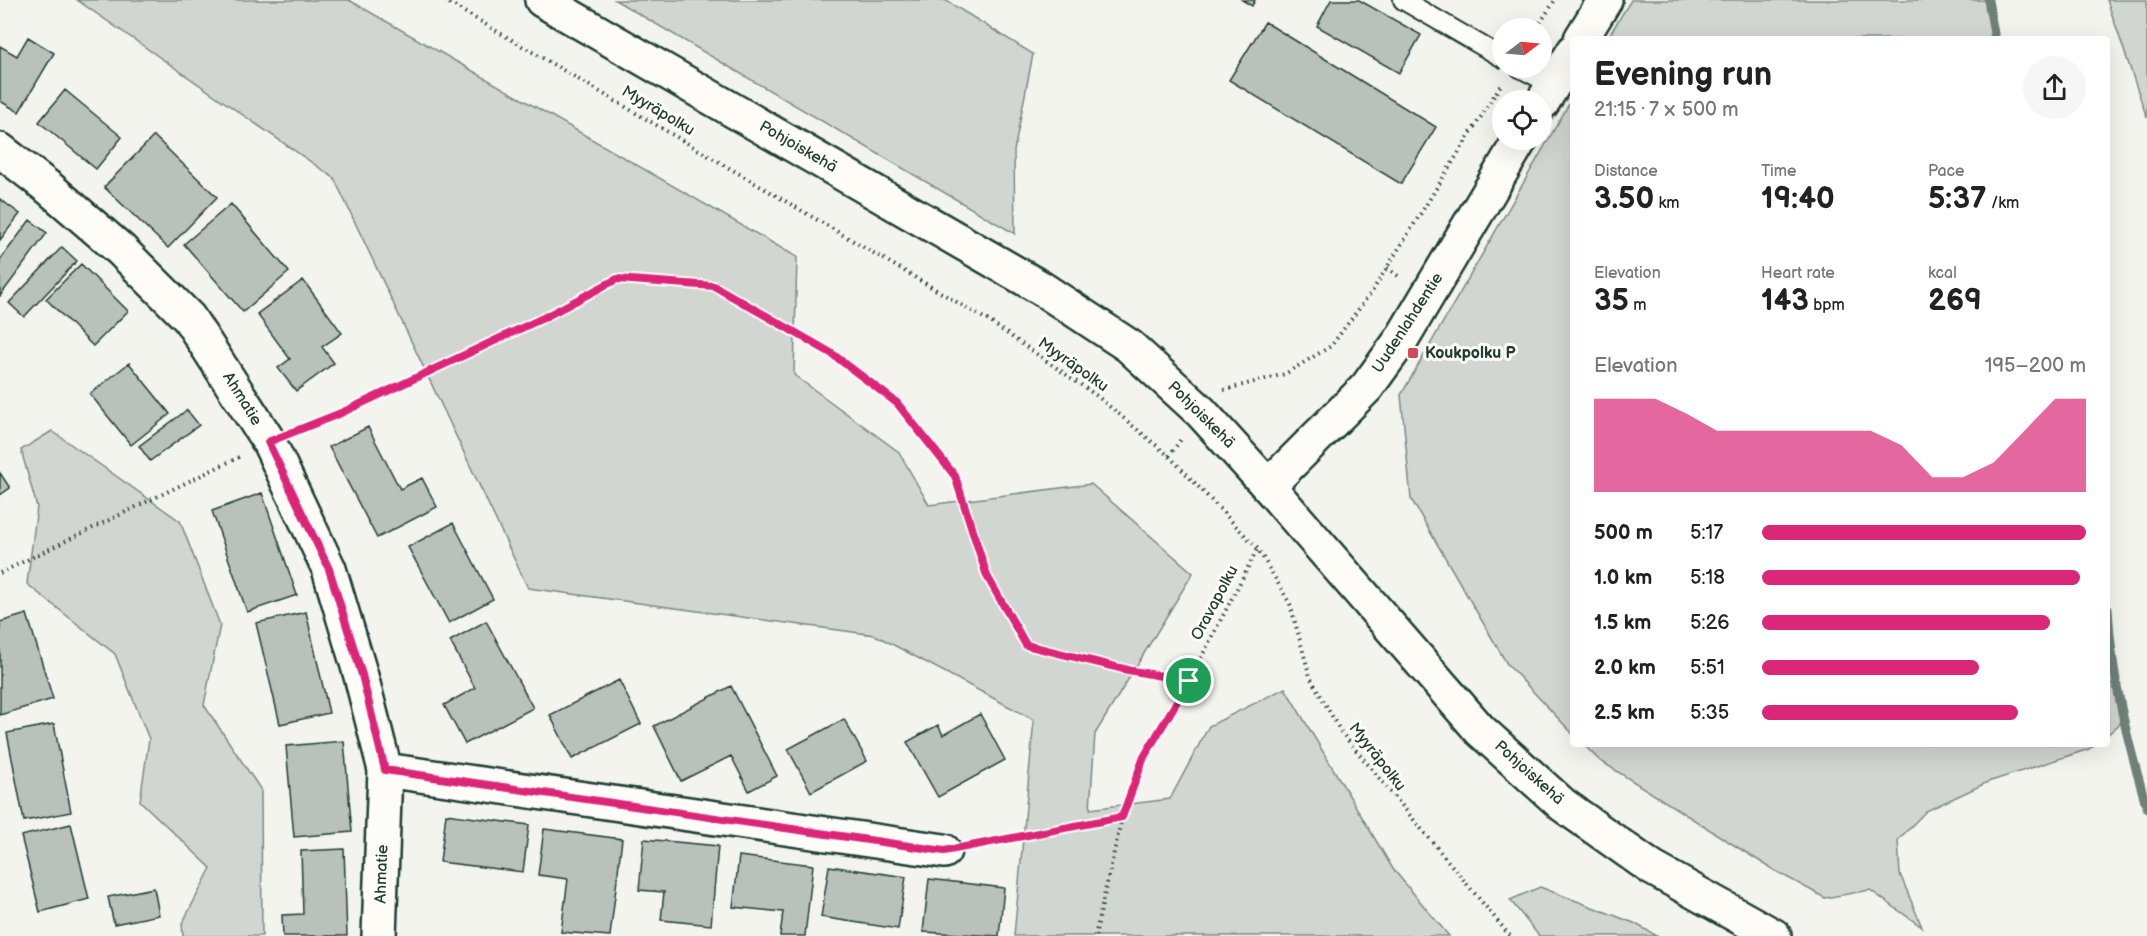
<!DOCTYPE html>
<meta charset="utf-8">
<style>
body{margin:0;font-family:"Balsamiq Sans",sans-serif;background:#f6f6f6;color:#222;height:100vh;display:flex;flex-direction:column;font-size:22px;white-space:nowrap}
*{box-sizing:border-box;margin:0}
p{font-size:20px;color:#767676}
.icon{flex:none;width:33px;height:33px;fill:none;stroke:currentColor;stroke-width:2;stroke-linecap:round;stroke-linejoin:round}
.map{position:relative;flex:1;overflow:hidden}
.panel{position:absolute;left:1570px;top:36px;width:540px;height:711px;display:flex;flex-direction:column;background:#fff;border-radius:6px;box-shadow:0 6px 24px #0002}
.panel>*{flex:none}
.needle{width:39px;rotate:74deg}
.tools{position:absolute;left:1492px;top:18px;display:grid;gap:12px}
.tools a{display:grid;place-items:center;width:60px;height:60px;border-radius:50%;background:#fff;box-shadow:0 6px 24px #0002;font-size:30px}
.pin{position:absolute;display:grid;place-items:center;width:51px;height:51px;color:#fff;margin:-26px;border:3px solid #fff;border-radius:50%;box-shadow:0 2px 6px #0007}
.round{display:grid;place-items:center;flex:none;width:63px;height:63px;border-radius:32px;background:#f6f6f6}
.overview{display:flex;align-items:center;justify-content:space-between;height:102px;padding:0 24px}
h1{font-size:33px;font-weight:700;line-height:45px}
.stats{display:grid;grid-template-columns:repeat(3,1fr);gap:9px;height:102px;padding:6px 24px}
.stats div{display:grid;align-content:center}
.stats b{font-size:30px;font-weight:700}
.stats small{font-size:16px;font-weight:400}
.stats p{font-size:16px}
.chart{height:168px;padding:12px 24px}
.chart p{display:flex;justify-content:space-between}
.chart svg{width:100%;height:108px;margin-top:6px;fill:#db2777;opacity:.7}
ul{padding:0 24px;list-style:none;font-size:20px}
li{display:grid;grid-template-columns:96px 72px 1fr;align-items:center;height:45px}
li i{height:15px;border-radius:8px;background:#db2777}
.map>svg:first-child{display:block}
</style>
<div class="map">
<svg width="2147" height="936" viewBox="0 0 2147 936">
<rect width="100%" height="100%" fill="#f4f4ef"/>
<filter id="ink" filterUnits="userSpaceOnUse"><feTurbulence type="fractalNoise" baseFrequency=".0167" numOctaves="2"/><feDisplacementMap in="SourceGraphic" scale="12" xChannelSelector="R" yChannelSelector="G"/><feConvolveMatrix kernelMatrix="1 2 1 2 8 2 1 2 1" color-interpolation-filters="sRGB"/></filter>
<g filter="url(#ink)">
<path fill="#d1d6d1" stroke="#788a82" stroke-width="1.5" d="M77 0H349L797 257 794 375 899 452 929 505 1091 484 1193 573 1095 734 1090 809 1170 799 1209 726 1285 688 1393 869 1449 936H1014L1034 720 875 635 528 588 334 178Z
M615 0H945L1033 54 1014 151 1015 234Z
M1631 0H1988L1995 39H1607Z
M2107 0H2147V118Z
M1573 97 1574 734H1573L1507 664 1411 499 1401 395Z
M52 431 180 521 220 625 204 705 261 790 262 936H183L182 924 211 868 140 801 149 739 115 654 27 584 37 507 21 450Z
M2108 609 2110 657 2122 722 2108 734Z
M1583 744H2095L2089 749 1988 782 1926 811 1898 840 1900 874 1922 927 1870 890 1825 898 1772 869 1599 760Z
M1540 887 1634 923 1657 936H1539L1510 900Z"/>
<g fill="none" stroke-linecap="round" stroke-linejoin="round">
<path stroke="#6e8179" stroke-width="9" d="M1988 0 1995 39
M2108 609C2112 681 2127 739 2147 808"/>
</g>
<path fill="#b9c1bb" stroke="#1f3d34" stroke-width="1.5" d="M1242 0H1255L1252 6Z
M1331 0H1359L1421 35 1399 73 1317 26Z
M1265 22 1436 127 1401 184 1229 80Z
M28 37 54 53 19 112 0 101V46L17 56Z
M65 90 122 137 96 169 39 122Z
M154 136 217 197 168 248 104 187Z
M0 199 20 214 0 240Z
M231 204 289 272 243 312 184 244Z
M30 220 47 233 0 296V260Z
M62 247 77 261 24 317 9 303Z
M81 264 128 311 93 346 46 299Z
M303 280 342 333 322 347 334 363 296 391 278 368 290 359 257 314Z
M129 363 170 414 131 445 90 394Z
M187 410 199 425 150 461 139 446Z
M368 427 400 489 422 478 437 507 377 538 329 447Z
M0 473 10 488 0 495Z
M262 493 297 595 247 612 212 511Z
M453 523 493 599 449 623 408 547Z
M306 612 329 713 280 724 256 623Z
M27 614 53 699 0 715V622Z
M486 621 533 708 465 744 444 705 475 688 450 641Z
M619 680 641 724 572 759 550 715Z
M731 686 777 776 749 791 731 756 681 781 654 726Z
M980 714 1005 760 938 797 907 742 938 725 943 735Z
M844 719 867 761 811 792 788 749Z
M54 724 71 812 24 821 7 733Z
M344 741 352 832 294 837 286 746Z
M446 814 529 825 523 872 440 862Z
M71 824 89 899 40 912 21 836Z
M544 829 622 839 610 936 561 932 568 879 538 875Z
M644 839 718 846 711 925 661 920 664 892 639 890Z
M344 849 347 936H283L282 915 303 914 301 851Z
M739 856 813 865 805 936H780L783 912 733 907Z
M829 866 906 877 898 929 821 917Z
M929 879 1004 888 999 936 923 932Z
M154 888 159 915 114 924 108 897Z"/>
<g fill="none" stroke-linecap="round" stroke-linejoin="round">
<defs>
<path id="lane" d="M1403 0 1503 58
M1520 68 1553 85"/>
<path id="street" d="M1581 39 1605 0
M1542 103 1574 51
M0 150 49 188 121 250 189 318 269 442 329 569 361 676 385 770 379 936
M1268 486 1367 387 1401 340 1520 140
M385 770 944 851"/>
<path id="secondary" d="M542 0 1041 288 1129 346 1201 412 1268 486 1480 730 1563 805 1652 868 1774 936"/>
</defs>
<use href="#lane" stroke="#1f3d34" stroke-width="22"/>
<use href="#street" stroke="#1f3d34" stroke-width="38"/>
<use href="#secondary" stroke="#1f3d34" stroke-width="38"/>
<path stroke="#1f3d34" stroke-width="4" stroke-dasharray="1.5 4.5" stroke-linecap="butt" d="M444 0 989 321 1097 396 1169 456 1258 549 1290 604 1310 677 1341 732 1510 936
M1537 28 1555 0
M1387 268 1401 278
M1224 390 1285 374 1331 346 1373 290 1502 83
M298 431 341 413 543 318 617 279 714 286 831 353 897 403 955 476 987 576 1026 645 1128 670 1189 681
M1169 456 1182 438
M0 573 239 457
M975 845 1122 817
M1095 936 1122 817 1144 757 1189 681 1257 550"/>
<use href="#lane" stroke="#fdfcf7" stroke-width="18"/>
<use href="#street" stroke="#fdfcf7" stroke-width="33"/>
<use href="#secondary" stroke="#fdfcf7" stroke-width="33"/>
</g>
</g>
<g fill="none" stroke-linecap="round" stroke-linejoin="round" filter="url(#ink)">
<defs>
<path id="route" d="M617 279 714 286 831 353 897 403 955 476 987 576 1026 645 1128 670 1189 681 1144 757 1122 817 944 851 385 770 362 675 329 569 268 442 341 413 543 318Z"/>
</defs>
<use href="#route" stroke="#fff" stroke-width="12"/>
<use href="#route" stroke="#db2777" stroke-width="8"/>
</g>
<rect fill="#d1495b" stroke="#fdfcf7" stroke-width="2" x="1407" y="347" width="12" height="12" rx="3"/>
<g text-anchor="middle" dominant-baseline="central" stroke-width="6" stroke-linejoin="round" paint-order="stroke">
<g font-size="16" fill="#1f3d34" stroke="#fdfcf7">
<text transform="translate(658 111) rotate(31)">Myyräpolku</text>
<text transform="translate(798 147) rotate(30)">Pohjoiskehä</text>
<text transform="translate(1408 323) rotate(-57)">Uudenlahdentie</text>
<text transform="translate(1073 365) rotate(35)">Myyräpolku</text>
<text transform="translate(242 399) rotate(58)">Ahmatie</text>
<text transform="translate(1201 415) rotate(45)">Pohjoiskehä</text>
<text transform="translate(1215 603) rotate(-62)">Oravapolku</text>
<text transform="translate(1377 757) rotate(52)">Myyräpolku</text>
<text transform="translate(1529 773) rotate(42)">Pohjoiskehä</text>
<text transform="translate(382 874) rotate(-88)">Ahmatie</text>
</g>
<g font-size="16" font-weight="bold" fill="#1f3d34" stroke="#fdfcf7" text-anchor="start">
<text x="1425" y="353">Koukpolku P</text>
</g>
</g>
</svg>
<div class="tools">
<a><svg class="needle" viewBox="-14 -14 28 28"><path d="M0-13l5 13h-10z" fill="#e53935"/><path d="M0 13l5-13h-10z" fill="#767676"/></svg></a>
<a><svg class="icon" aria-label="locate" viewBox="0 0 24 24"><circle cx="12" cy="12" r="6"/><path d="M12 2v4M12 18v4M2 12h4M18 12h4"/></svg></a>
</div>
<div class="pin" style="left:1189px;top:681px;background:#1e9e55"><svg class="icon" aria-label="arrive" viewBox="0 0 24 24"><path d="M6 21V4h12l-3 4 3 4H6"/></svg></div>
<section class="panel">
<div class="overview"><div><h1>Evening run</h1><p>21:15 · 7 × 500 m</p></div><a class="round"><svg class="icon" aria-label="share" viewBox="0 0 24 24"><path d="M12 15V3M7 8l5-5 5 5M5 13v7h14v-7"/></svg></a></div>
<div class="stats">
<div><p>Distance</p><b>3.50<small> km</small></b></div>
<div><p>Time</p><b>19:40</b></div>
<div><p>Pace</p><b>5:37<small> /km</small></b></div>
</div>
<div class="stats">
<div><p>Elevation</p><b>35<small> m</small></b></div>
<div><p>Heart rate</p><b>143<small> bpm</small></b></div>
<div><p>kcal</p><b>269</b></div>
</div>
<div class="chart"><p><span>Elevation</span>195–200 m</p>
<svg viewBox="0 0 160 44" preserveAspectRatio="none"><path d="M0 44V6L10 6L20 6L30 12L40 19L50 19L60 19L70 19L80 19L90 19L100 25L110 38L120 38L130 32L140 19L150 6L160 6V44z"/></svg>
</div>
<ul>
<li><b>500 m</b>5:17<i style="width:100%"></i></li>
<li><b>1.0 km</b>5:18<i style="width:98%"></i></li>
<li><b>1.5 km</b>5:26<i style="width:89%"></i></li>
<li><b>2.0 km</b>5:51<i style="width:67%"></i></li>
<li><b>2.5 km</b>5:35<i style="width:79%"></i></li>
</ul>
</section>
</div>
